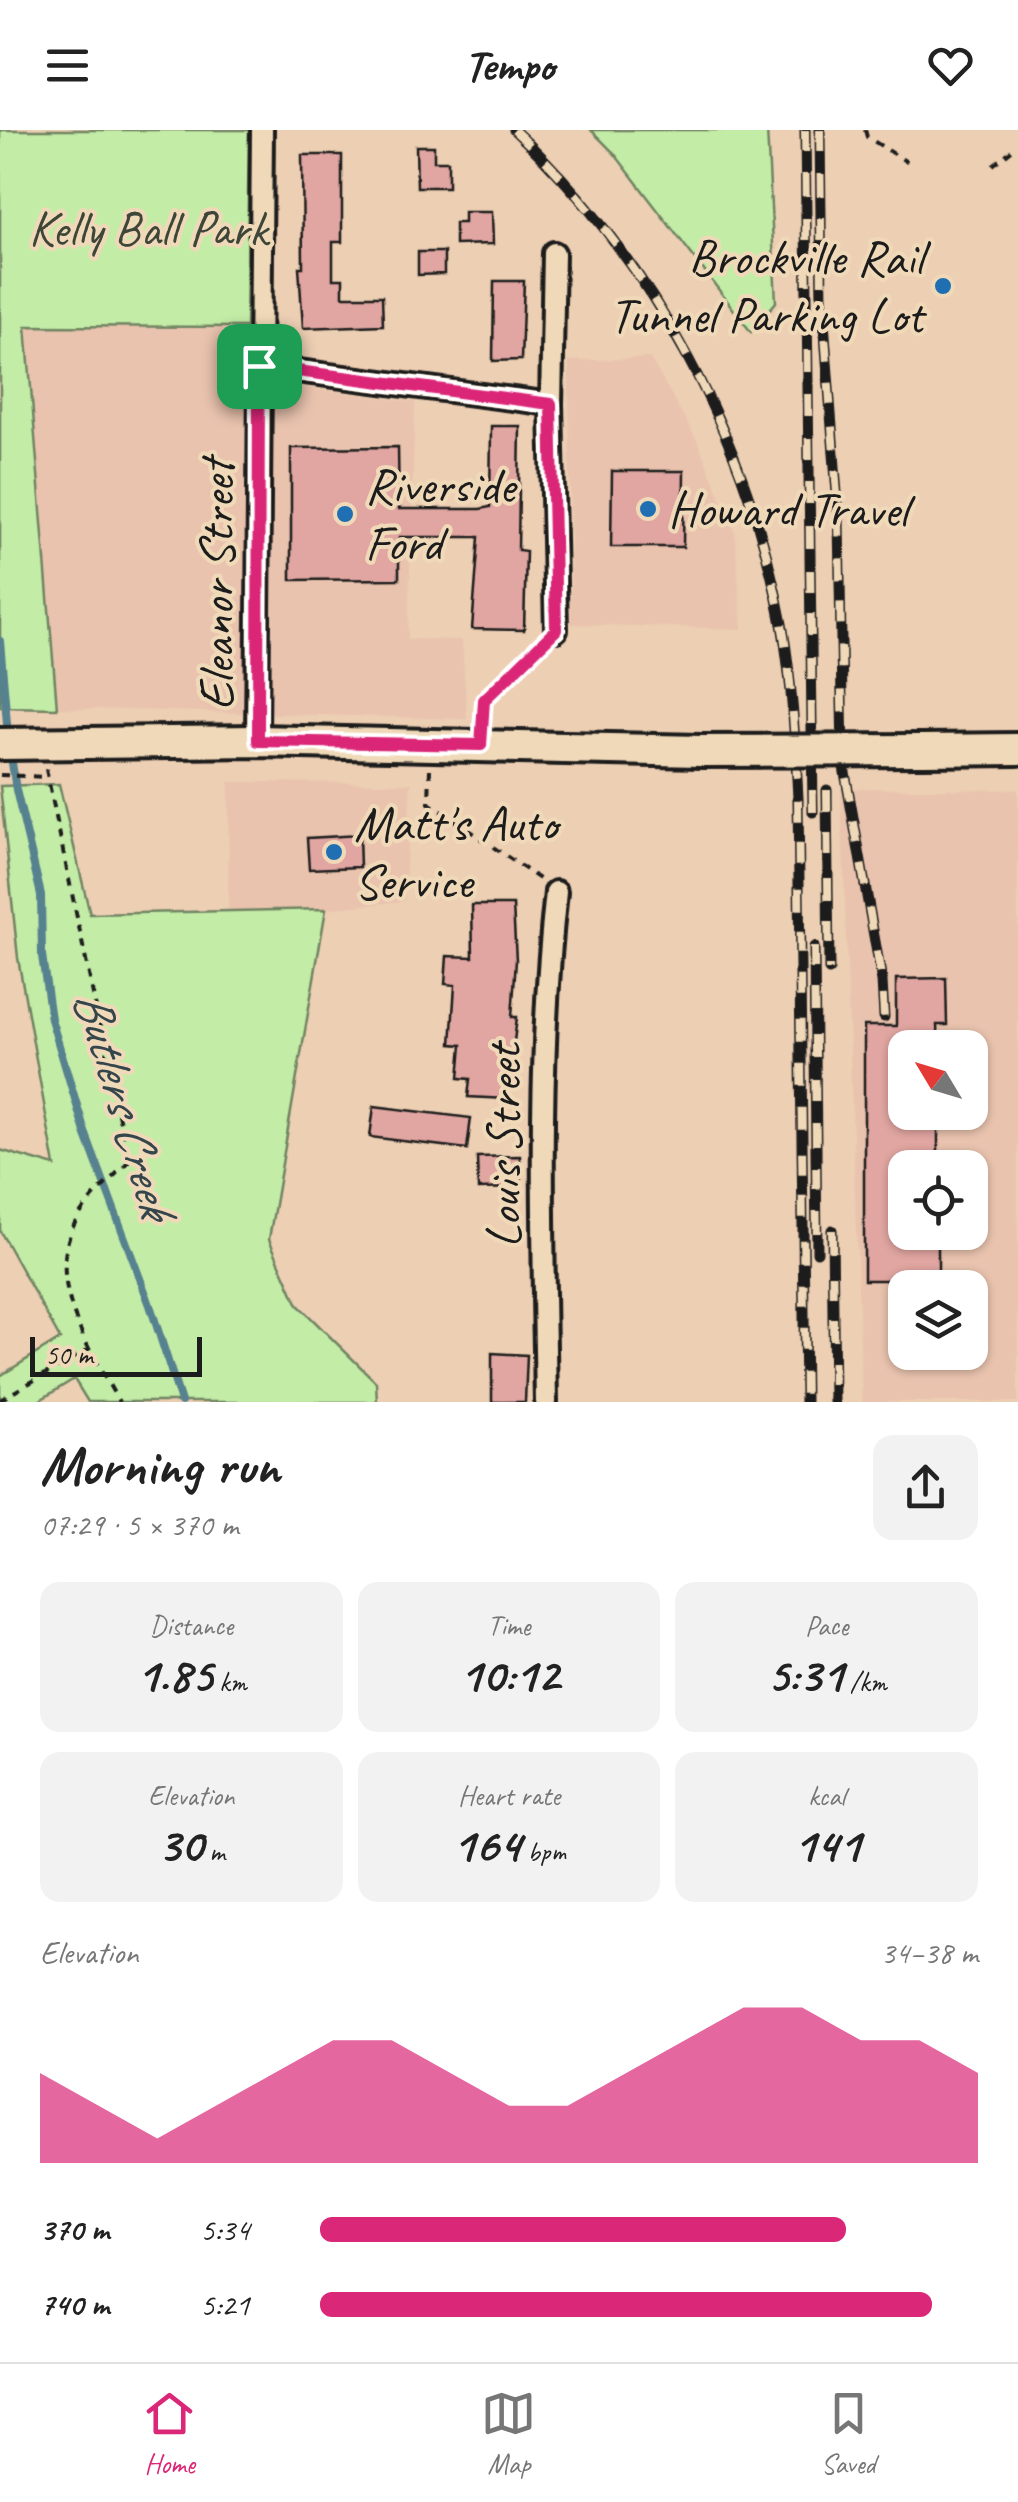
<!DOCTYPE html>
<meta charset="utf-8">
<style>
body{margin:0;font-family:Caveat,sans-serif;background:#f2f2f2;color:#222;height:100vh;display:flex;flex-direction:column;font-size:38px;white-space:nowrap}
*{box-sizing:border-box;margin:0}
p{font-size:32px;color:#767676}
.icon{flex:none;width:55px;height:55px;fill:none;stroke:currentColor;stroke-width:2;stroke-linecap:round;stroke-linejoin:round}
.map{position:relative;height:1272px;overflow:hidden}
.sheet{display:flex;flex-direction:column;background:#fff;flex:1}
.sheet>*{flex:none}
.needle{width:65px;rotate:308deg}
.controls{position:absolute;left:888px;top:900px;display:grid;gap:20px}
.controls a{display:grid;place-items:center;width:100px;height:100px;border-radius:20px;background:#fff;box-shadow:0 2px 8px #0004;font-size:50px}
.scale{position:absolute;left:30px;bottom:25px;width:172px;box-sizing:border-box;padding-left:10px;border:5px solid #1c1c1c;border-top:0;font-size:28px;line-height:35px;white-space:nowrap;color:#1c1c1c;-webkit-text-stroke:8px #f0d9b8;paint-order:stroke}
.pin{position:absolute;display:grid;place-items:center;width:85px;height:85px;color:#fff;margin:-42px;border-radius:20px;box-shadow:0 5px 15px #0006}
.round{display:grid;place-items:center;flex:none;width:105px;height:105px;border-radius:20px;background:#f2f2f2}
.head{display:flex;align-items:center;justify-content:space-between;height:170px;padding:0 40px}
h1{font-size:55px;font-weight:700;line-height:75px}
.stats{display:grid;grid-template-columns:repeat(3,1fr);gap:15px;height:170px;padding:10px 40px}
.stats div{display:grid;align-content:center;border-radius:20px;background:#f2f2f2;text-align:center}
.stats b{font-size:50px;font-weight:700}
.stats small{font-size:28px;font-weight:400}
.stats p{font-size:28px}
.chart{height:280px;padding:20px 40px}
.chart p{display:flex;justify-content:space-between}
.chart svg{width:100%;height:180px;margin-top:10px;fill:#db2777;opacity:.7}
ul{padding:0 40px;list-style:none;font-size:32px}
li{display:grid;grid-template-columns:160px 120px 1fr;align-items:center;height:75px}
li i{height:25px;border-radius:12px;background:#db2777}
header{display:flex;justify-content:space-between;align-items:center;height:130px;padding:0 40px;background:#fff;font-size:45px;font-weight:700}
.menu{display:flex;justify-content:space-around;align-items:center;height:140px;border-top:2px solid #e0e0e0;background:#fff;font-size:28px;color:#767676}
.menu a{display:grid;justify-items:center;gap:5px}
.menu .on{color:#db2777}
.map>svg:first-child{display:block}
</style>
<header><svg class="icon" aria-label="menu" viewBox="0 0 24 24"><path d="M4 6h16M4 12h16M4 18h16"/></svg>Tempo<svg class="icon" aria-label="heart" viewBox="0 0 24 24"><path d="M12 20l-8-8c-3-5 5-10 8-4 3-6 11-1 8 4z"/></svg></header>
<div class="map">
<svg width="1018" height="1272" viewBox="0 0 1018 1272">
<rect width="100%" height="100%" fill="#edcfb3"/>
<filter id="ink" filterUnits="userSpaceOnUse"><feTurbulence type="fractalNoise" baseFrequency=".01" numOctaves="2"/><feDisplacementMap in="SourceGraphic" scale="20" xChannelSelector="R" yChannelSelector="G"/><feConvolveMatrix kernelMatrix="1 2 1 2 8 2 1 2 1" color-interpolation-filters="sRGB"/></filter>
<g filter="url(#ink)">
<path fill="#e9c3ae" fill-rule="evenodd" d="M26 196 246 197 244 250 415 272 408 509 462 510 467 589 57 578Z
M650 228 697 310 735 402 742 499 571 494 569 231Z
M229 652 411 653 404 771 326 779 228 781Z
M841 658 1018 660V1272H862ZM905 918H970V982H905ZM905 1038H970V1102H905ZM905 1158H970V1222H905Z"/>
<path fill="#c3eca7" stroke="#708462" stroke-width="2.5" d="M0 0H249L246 197 26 196 57 578 0 577Z
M591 0H767L776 172 751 202 614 23Z
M59 654 90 784 326 779 269 1109 298 1175 376 1252 377 1272H88L74 1249 37 1272H0V1246L60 1209 0 1101V1020L55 1036 18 828 0 656Z"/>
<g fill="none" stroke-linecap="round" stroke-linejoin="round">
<path stroke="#56818f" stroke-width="8" d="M0 511 8 605
M10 619 16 660 41 765 42 826 51 889 85 1002 150 1175 181 1272"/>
</g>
<path fill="#e1a6a1" stroke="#1c1c1c" stroke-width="2.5" d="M416 16H434V31H448V57H417Z
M302 25H342V112H333V149H343V166H382L383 195 303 198 299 137H303Z
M464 82H492L493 114 455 115V93H464Z
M418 122H444V144L418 145Z
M494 151H524L521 230 493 231Z
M491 296H520L518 420 526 421 524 500 472 499 479 407H399V449L291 450V318L398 317 399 379H480L490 377Z
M612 341H684L683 417H611Z
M359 705 360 737 309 739 307 708Z
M472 775H513L516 830 512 887H517L507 969 468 967 470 949 459 948 462 915 451 914 455 855 445 854 447 826 473 827Z
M946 848 947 895H937L938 918H905V982H938V1038H905V1102H938V1158H903V1150H864V896H896V849Z
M374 976 471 988 467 1019 370 1007Z
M520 1026 521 1058 478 1059 477 1027Z
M492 1223 527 1225 525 1272H492Z"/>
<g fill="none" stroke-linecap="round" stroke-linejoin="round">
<defs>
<path id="street" d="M554 123 551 274 556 500
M259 236 551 274
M257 611 262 0
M546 1272C543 1103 537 930 556 762"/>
<path id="primary" d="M0 614 257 611 701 621
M922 620 1018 619"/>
</defs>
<use href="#street" stroke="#1c1c1c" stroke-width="28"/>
<use href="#primary" stroke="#1c1c1c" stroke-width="38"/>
<path stroke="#1c1c1c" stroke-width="4" stroke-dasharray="8 8" stroke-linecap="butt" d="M865 0 867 7 907 32
M993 35 1018 15
M482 591 483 570 541 514
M46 639 128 1032C109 1052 85 1071 73 1097 46 1155 91 1223 119 1272
M430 639 429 673 541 750
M0 645 47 647
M0 1270 89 1219"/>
<use href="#street" stroke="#f0d9b8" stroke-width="20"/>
<use href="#primary" stroke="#f0d9b8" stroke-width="30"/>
<defs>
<path id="rail" d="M514 0C652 128 748 310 782 494 792 551 795 609 798 668L805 1272
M805 0 813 682
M820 0 822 175
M822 165 839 390 843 631 882 851 884 887
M827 660 829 840
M814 817 817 1122
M832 1100 834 1272"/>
</defs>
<use href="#rail" stroke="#1c1c1c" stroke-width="11"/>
<use href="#rail" stroke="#f0d9b8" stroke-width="8" stroke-dasharray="22" stroke-linecap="butt"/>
<defs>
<path id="primary-bridge" d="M701 621 922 620"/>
</defs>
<use href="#primary-bridge" stroke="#1c1c1c" stroke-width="38" stroke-linecap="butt"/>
<use href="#primary-bridge" stroke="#f0d9b8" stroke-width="30"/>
</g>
</g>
<g fill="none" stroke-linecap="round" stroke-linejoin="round" filter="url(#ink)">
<defs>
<path id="route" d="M259 236 551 274 556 500 484 570 481 615 258 611Z"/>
</defs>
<use href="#route" stroke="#fff" stroke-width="20"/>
<use href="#route" stroke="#db2777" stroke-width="12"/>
</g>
<g fill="#1f6fb2" stroke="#f0d9b8" stroke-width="4">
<circle cx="943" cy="156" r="10"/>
<circle cx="648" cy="379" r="10"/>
<circle cx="345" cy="384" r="10"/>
<circle cx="334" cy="722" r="10"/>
</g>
<g text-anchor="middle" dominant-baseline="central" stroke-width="8" stroke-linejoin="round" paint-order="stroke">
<g font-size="50" fill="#3d4638" stroke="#f0d9b8">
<text x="148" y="98">Kelly Ball Park</text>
</g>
<g font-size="50" fill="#1c1c1c" stroke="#f0d9b8" text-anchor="start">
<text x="923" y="127" text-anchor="end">Brockville Rail<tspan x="923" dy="58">Tunnel Parking Lot</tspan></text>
<text x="365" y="355">Riverside<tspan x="365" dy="58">Ford</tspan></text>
<text x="668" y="379">Howard Travel</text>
<text x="354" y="693">Matt's Auto<tspan x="354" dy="58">Service</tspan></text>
</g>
<g font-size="50" fill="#1c1c1c" stroke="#f0d9b8">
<text transform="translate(216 455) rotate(-90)">Eleanor Street</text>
<text transform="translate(503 1016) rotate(-90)">Louis Street</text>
</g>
<g font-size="52" font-style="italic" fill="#34464c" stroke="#f0d9b8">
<text transform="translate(124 973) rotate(73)">Butlers Creek</text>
</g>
</g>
</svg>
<div class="controls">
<a><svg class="needle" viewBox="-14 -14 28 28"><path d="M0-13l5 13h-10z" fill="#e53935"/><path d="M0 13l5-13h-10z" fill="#767676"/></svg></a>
<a><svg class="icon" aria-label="locate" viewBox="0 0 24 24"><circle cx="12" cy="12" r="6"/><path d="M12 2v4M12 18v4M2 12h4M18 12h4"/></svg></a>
<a><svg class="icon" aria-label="layers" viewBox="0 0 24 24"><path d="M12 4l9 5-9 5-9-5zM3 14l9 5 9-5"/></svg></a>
</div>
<div class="scale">50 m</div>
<div class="pin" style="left:259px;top:236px;background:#1e9e55"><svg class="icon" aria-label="arrive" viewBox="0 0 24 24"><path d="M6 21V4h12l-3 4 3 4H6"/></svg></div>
</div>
<section class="sheet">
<div class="head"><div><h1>Morning run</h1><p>07:29 · 5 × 370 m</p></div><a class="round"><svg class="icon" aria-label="share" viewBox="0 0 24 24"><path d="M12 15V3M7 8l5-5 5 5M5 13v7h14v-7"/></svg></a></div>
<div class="stats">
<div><p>Distance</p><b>1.85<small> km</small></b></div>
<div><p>Time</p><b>10:12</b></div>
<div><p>Pace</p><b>5:31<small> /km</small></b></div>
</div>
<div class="stats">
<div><p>Elevation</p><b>30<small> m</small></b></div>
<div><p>Heart rate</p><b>164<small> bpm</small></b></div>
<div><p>kcal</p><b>141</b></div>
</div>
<div class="chart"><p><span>Elevation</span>34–38 m</p>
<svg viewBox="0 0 160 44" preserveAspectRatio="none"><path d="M0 44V22L10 30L20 38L30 30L40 22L50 14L60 14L70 22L80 30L90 30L100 22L110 14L120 6L130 6L140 14L150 14L160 22V44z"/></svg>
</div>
<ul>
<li><b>370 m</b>5:34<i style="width:80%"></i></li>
<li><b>740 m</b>5:21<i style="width:93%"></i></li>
</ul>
</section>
<nav class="menu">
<a class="on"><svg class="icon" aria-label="home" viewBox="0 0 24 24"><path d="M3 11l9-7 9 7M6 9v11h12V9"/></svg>Home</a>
<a><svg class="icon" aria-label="map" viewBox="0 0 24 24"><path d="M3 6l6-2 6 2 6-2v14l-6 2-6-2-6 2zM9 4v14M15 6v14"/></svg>Map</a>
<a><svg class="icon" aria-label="saved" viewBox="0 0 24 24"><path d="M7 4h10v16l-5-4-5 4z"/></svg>Saved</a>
</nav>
